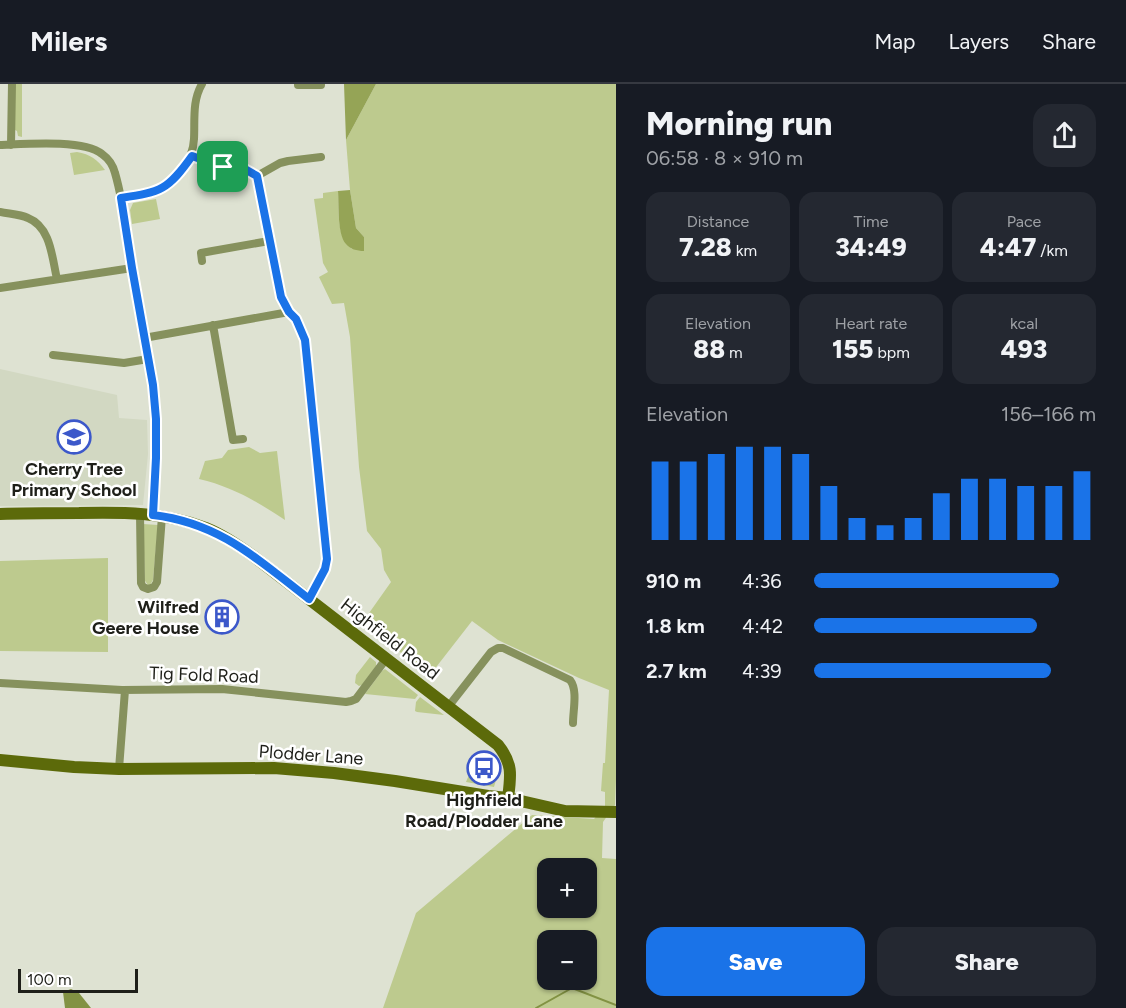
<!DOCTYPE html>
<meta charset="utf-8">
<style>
body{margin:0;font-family:Figtree,sans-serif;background:#242831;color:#f1f3f6;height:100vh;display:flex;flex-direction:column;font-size:22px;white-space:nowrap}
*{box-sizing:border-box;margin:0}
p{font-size:20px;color:#9ea1a6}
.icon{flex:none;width:33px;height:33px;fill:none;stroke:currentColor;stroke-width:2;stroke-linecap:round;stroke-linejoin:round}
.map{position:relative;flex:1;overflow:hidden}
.drawer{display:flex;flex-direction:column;background:#171b24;width:510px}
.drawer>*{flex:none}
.controls{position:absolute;left:537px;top:774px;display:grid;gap:12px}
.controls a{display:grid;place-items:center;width:60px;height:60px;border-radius:12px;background:#171b24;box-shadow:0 2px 4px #0004;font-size:30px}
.scale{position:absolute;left:18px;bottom:15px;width:120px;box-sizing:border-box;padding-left:6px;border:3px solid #1e1f19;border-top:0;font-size:16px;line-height:21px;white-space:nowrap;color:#1e1f19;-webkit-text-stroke:4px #fff;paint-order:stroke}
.pin{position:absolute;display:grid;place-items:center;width:51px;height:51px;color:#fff;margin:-26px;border-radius:12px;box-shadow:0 3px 9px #0006}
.round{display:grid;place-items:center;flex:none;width:63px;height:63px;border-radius:18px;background:#242831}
.overview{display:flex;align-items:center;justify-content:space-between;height:102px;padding:0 30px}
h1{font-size:33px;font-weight:800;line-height:45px}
.metrics{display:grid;grid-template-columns:repeat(3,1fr);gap:9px;height:102px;padding:6px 30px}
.metrics div{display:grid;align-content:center;border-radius:15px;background:#242831;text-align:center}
.metrics b{font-size:26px;font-weight:800}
.metrics small{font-size:16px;font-weight:400}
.metrics p{font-size:16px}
.chart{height:168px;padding:12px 30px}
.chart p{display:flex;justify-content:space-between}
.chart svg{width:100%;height:108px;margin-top:6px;stroke:#1a73e8;stroke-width:6}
.action{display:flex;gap:12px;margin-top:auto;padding:12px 30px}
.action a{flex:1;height:69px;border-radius:18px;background:#1a73e8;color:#fff;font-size:24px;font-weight:800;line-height:69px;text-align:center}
.action a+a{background:#242831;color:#f1f3f6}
ul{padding:0 30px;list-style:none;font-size:20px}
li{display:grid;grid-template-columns:96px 72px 1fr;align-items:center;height:45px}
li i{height:15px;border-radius:8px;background:#1a73e8}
header{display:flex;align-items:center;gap:36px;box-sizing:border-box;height:84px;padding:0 30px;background:#171b24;border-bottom:2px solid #363941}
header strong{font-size:28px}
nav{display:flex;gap:33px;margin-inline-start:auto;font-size:21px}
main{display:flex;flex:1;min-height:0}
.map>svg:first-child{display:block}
</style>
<header>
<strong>Milers</strong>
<nav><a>Map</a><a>Layers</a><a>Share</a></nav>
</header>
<main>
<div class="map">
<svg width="616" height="924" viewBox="0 0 616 924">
<rect width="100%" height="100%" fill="#dee2d2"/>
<path fill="#d2d8c2" d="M0 285 117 311 119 334 147 336 148 370 143 421 0 422Z"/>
<path fill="#bdca8e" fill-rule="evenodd" d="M15 0H22V53L18 52 17 47 15 46Z
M376 0H616V696L615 721 603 738 602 774 616 775V924H383L416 829 532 731 594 735 605 722V708L601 707 603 679H605L609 606 579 594 498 556 472 537 430 591 362 539 391 498 384 486 381 465 367 447 359 383 350 253 344 219 332 220 319 193 328 188 323 179 314 115 323 114V109L338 107C339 125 336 154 352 165L364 153 356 144 350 106 346 56ZM548 784H586V824H548ZM548 856H586V896H548Z
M77 68C90 70 98 76 105 86L74 91 70 69Z
M156 115 160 135 132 140 130 126 133 119Z
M249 363 260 369 277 367 285 436C256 417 233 403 199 395L205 377 222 374 228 366Z
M143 440 158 441 153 496 150 501H148L145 497Z
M108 474V568L0 567V477Z
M370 573 376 578V582L362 601 359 602 355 599 356 591Z
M385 585 418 611 415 615 365 610 382 587Z
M420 613 444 631 417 628 415 627 416 618Z
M476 674 480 678 483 686 496 696 494 703 466 698Z"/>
<path fill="#95a456" d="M344 0H376L346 56Z
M350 106 356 144 364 153V167C357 167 350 165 346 160 337 150 339 121 338 107Z"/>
<path fill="#829243" d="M71 905 79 909 91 924H65L63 908Z"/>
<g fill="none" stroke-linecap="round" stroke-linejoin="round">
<path stroke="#829243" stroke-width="2" d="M536 924 572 904 616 921"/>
<path stroke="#86915d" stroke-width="8" d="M298 1H321
M0 61C25 60 83 55 102 70 109 75 113 81 115 89 125 123 128 161 134 196 142 242 153 289 156 335 158 367 155 399 153 431
M11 61 12 0
M192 72 223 83 244 84 257 92 281 213C285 224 291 228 298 238 301 243 303 250 305 256L327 475 325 485 309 515
M257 92 280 79 288 77 321 73
M121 114C133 112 146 111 158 106 177 98 193 76 194 55 195 36 192 17 202 0
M0 128C9 130 19 130 28 134 51 143 52 174 57 195
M202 177 201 169 269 157
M0 204 132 184
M213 241 233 356 243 355
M144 254 289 228
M53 271 124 279 148 275
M140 430 141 499 143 503 148 505 154 503 157 498 162 432
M0 599 122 606 222 605 346 618 351 617 356 615 386 575
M448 623 491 568 498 564H503L570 596C578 606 573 626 573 639
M119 685 125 606"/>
<path stroke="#5c6a0a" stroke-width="12" d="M0 430C26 429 52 429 79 429 121 428 166 428 206 444 226 452 244 465 261 478L498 661C513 680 511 691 508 714
M0 676 74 683 119 685 274 684 334 689 395 697 488 712 508 714 565 727 616 728"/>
</g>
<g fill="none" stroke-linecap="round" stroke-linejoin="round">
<defs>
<path id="route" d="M192 72 223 83 243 84 257 92 281 213 289 228 296 235 305 256 327 475 325 485 309 515C257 475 220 439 153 431L156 374V335L153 301 132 184 121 114C161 108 168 106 192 72Z"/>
</defs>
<use href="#route" stroke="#fff" stroke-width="12"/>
<use href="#route" stroke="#1a73e8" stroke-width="8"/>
</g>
<defs>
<symbol id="school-ring" viewBox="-11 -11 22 22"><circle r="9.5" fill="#fff" stroke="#3c58ca" stroke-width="1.5"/><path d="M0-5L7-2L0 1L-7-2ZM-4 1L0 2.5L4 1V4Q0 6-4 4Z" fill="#3c58ca"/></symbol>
<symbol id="building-ring" viewBox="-11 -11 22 22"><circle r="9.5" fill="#fff" stroke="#3c58ca" stroke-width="1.5"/><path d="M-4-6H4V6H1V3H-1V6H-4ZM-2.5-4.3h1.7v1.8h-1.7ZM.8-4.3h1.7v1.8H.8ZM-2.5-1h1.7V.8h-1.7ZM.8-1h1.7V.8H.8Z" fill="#3c58ca"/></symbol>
<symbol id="bus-ring" viewBox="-11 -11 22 22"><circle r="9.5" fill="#fff" stroke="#3c58ca" stroke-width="1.5"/><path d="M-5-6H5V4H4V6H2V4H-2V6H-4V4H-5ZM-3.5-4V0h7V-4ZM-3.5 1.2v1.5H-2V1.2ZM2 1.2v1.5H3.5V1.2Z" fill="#3c58ca"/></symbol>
</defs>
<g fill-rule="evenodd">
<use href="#school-ring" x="55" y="334" width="38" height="38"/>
<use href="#building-ring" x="203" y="514" width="38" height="38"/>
<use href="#bus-ring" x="465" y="665" width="38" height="38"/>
</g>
<g text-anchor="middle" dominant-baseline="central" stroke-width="5" stroke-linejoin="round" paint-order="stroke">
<g font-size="18" font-weight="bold" fill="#1e1f19" stroke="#fff">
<text x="74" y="385">Cherry Tree<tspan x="74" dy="21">Primary School</tspan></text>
<text x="199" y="523" text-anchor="end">Wilfred<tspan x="199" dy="21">Geere House</tspan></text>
<text x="484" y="716">Highfield<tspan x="484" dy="21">Road/Plodder Lane</tspan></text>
</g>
<g font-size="18" fill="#1e1f19" stroke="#fff">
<text transform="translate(390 555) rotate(38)">Highfield Road</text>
<text transform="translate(204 591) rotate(2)">Tig Fold Road</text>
<text transform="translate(311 671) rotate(4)">Plodder Lane</text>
</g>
</g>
</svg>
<div class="controls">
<a>+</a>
<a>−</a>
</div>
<div class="scale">100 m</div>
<div class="pin" style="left:223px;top:83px;background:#1e9e55"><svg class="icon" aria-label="arrive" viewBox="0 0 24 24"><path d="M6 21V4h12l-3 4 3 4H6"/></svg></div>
</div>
<section class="drawer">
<div class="overview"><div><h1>Morning run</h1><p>06:58 · 8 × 910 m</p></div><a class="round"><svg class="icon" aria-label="share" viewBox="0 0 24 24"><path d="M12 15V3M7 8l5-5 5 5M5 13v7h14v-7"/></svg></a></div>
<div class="metrics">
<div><p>Distance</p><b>7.28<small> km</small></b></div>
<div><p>Time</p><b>34:49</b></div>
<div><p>Pace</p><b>4:47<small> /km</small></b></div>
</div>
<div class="metrics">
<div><p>Elevation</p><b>88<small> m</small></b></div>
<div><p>Heart rate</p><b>155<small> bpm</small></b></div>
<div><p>kcal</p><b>493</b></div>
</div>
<div class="chart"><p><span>Elevation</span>156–166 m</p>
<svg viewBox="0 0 160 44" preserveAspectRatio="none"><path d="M5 44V12M15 44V12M25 44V9M35 44V6M45 44V6M55 44V9M65 44V22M75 44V35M85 44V38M95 44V35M105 44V25M115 44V19M125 44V19M135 44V22M145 44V22M155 44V16"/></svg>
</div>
<ul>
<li><b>910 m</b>4:36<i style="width:87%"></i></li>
<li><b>1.8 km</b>4:42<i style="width:79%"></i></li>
<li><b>2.7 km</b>4:39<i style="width:84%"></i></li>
</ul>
<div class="action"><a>Save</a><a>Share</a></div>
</section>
</main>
